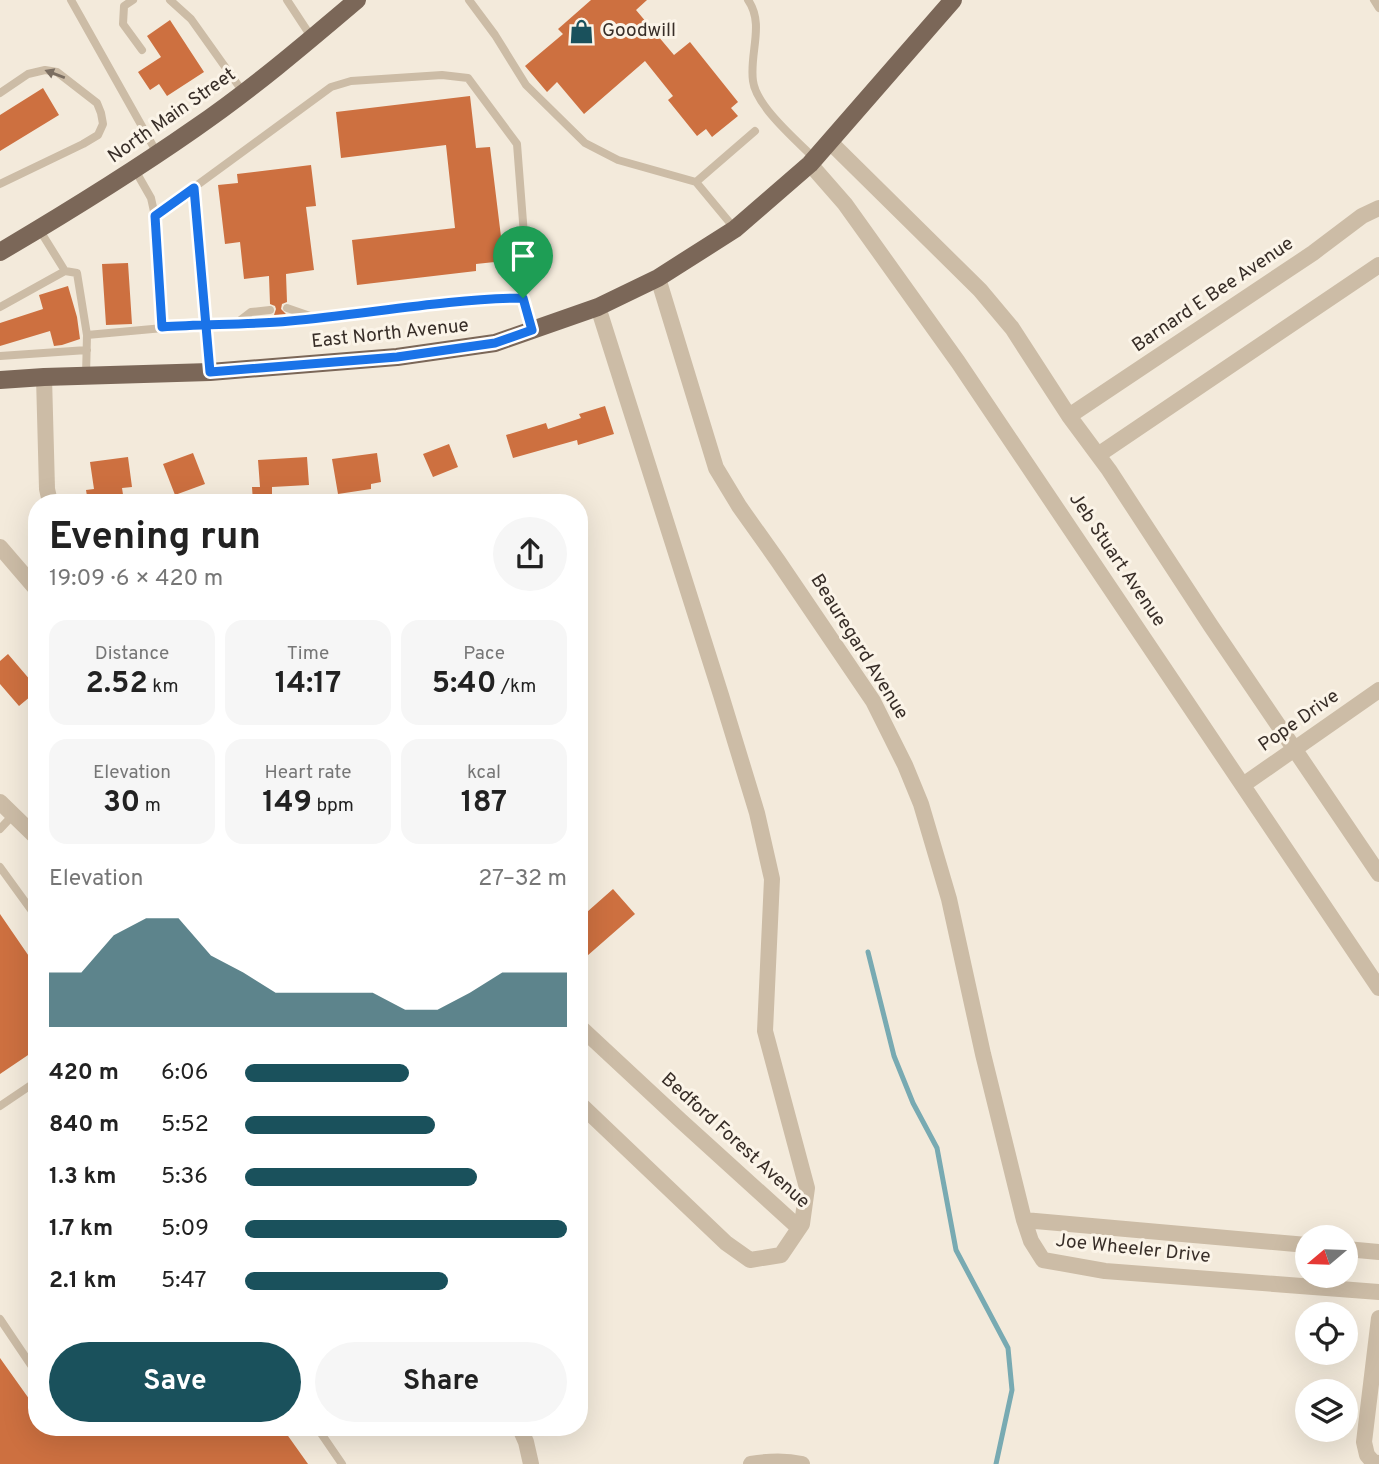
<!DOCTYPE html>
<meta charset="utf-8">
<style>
body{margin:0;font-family:Overpass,sans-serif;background:#f6f6f6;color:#222;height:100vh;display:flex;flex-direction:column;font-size:26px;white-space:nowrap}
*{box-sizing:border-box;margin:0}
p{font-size:23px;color:#767676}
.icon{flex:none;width:38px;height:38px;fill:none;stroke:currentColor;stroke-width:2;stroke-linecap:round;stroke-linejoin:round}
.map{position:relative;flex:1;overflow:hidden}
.details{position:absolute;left:28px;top:494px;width:560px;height:942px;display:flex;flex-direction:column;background:#fff;border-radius:28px;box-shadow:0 7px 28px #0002}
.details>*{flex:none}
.needle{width:46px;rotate:251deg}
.fabs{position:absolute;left:1295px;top:1225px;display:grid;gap:14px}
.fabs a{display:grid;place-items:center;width:63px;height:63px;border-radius:50%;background:#fff;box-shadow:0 7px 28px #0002;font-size:35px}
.pin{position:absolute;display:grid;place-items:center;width:60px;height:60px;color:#fff;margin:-72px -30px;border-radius:50% 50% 50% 0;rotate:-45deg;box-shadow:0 0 7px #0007}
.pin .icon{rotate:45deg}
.round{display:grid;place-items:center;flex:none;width:74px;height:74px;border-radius:37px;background:#f6f6f6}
.head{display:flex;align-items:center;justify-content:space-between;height:119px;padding:0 21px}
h1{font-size:38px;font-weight:700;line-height:52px}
.figures{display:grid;grid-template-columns:repeat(3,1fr);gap:10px;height:119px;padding:7px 21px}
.figures div{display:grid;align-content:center;border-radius:18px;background:#f6f6f6;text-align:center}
.figures b{font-size:30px;font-weight:700}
.figures small{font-size:19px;font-weight:400}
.figures p{font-size:19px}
.chart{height:196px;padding:14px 21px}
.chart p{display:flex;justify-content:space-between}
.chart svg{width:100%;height:126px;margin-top:7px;fill:#1a515c;opacity:.7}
.cta{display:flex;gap:14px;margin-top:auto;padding:14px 21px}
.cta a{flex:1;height:80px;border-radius:42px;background:#1a515c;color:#fff;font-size:28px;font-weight:700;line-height:80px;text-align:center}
.cta a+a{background:#f6f6f6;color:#222}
ul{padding:0 21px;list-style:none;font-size:23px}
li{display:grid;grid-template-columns:112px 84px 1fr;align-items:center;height:52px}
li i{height:18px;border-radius:9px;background:#1a515c}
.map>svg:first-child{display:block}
</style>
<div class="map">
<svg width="1379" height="1464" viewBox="0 0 1379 1464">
<rect width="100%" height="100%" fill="#f3eadb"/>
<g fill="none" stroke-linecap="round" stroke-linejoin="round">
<path stroke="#78aab2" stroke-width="5" d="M868 952 894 1056 913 1103 937 1148 956 1250 1008 1348 1012 1390 996 1464"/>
</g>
<path fill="#cd7040" d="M591 0H647L636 10 674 55 690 42 738 102 731 108 738 116 712 137 706 129 697 136 668 100 673 96 645 61 584 114 557 82 547 92 525 66 563 34 558 29Z
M170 20 204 72 167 96 159 84 150 90 138 72 161 57 147 36Z
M43 88 59 115 0 151V115Z
M470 96 476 148 490 147 504 261 476 264V271L357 285 352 240 455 228 446 145 341 158 336 112Z
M311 165 316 206 306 207 314 270 286 274 287 302 282 304 281 309 286 314 274 315 276 309 275 306 270 304 269 276 244 279 240 242 225 244 218 185 238 183 237 174Z
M128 263 132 324 106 325 102 264Z
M68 286 77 317 80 339 62 345 54 346 50 331 0 346V323L43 309 39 295Z
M605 406 614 434 578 445 577 440 513 458 506 435 546 423 548 429 581 418 579 414Z
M449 444 458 467 433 477 423 454Z
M193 453 205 484 175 495 163 464Z
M377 453 381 482 371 484V489L338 494 332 459Z
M128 457 132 487 122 488 124 501 88 502 86 490 94 489 90 462Z
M307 457 309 485 272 487V502H253L252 487H260L258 460Z
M8 654 37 688V691L19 706 0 684V661Z
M613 889 635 914 579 963V903L587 912Z
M0 914 37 968V1049L0 1074Z
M0 1358 37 1410V1426H281L308 1464H0Z"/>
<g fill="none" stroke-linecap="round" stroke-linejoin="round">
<path stroke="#ccbca6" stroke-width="8" d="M71 0 157 153
M133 0 124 6 123 24 142 50
M170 0 191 19 243 92
M287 0 312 38
M469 0 495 35 526 85 585 143 618 160 696 182 735 229
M748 0C765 24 749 54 753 81 756 106 796 140 814 158
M1374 0 1379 8
M0 93 28 74 45 70 57 72 97 103 101 113 103 124 98 135 83 144 0 184
M135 170 151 198 155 216 331 87 351 81 442 75 468 78 517 144 524 235 523 298 532 330
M696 182 755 131
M194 188 207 324 287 321 487 299 523 298
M155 216 162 327
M39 229 65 271 77 273 87 335 86 376
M0 307 65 271
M287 308 313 317
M238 322 251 312 270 310
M87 335 207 324 210 372
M0 356 87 350
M0 829 13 815
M0 867 37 918
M0 1106 37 1081
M0 1319 37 1374
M316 1426 342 1464"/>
<path stroke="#ccbca6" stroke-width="16" d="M829 141 980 290 1012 328 1069 416 1109 470 1211 626 1379 874
M810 164 845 204 958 362 1379 988
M658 278 716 468 739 506 778 561 873 701 905 765 921 804 949 899 983 1054 1024 1220 1031 1241 1043 1260 1105 1271 1379 1292
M44 377 47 489 50 502
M1069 416 1313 253 1362 216 1379 208
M1098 455 1379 265
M0 547 37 590
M1243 785 1379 690
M0 802 37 838
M579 1026 680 1120 799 1228
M579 1103 726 1243 750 1260 781 1255 802 1224 807 1188 765 1031 772 879 757 813 721 695 598 307
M1024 1220 1307 1245
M1346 1249 1379 1252
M1379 1318 1364 1442 1367 1455 1373 1462 1379 1463
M519 1426 526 1442 531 1464
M751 1464C768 1461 784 1460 802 1464"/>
<path stroke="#7b6758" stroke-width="18" d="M0 252C66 213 131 173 194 129 251 90 304 45 357 0
M0 380 44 377 210 372 397 357 495 343 598 307 658 278 735 229 810 164 953 0"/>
</g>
<defs><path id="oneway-solid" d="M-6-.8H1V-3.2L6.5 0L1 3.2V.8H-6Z" transform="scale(1.75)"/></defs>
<use fill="#7b6e61" href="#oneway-solid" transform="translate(55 74) rotate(-159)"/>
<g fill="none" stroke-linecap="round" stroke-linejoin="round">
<defs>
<path id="route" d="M523 298C445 299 368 314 290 321 248 325 205 324 162 327L155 216 194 188 210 372 397 357 495 343 532 330 523 298"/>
</defs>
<use href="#route" stroke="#fff" stroke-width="14"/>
<use href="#route" stroke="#1a73e8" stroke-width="9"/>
</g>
<defs>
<symbol id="shop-bare" viewBox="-9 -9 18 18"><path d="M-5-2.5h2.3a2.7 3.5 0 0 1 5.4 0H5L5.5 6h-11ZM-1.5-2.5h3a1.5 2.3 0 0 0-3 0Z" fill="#1a515c" stroke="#fbf4e8" stroke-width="2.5" paint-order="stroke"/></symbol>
</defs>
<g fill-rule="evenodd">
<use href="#shop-bare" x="564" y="14" width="35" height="35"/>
</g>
<g text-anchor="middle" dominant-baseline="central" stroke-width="6" stroke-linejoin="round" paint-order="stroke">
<g font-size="19" fill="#382e28" stroke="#fbf4e8" text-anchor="start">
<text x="602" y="31">Goodwill</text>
</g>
<g font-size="19" fill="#382e28" stroke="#fbf4e8">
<text transform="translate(172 116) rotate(-35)">North Main Street</text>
<text transform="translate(1213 295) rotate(-34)">Barnard E Bee Avenue</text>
<text transform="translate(390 334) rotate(-6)">East North Avenue</text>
<text transform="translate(1117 560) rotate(56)">Jeb Stuart Avenue</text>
<text transform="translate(859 647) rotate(58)">Beauregard Avenue</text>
<text transform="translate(1299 721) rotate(-35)">Pope Drive</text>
<text transform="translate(735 1141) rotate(42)">Bedford Forest Avenue</text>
<text transform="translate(1133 1249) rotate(6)">Joe Wheeler Drive</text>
</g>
</g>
</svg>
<div class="fabs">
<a><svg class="needle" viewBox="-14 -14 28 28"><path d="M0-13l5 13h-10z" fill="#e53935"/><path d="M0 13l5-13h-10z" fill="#767676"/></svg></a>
<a><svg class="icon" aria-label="locate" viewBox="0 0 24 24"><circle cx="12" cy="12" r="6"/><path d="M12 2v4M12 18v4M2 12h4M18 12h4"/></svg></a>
<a><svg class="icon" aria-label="layers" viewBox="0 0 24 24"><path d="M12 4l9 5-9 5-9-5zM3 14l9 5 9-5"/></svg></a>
</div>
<div class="pin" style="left:523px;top:298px;background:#1e9e55"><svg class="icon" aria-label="arrive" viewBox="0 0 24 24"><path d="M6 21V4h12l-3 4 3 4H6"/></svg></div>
<section class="details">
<div class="head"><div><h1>Evening run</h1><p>19:09 · 6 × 420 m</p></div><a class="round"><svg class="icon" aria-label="share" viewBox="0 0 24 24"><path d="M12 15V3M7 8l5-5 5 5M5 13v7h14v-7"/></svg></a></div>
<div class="figures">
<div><p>Distance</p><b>2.52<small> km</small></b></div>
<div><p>Time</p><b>14:17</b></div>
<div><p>Pace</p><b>5:40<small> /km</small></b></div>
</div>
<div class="figures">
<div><p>Elevation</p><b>30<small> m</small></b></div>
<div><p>Heart rate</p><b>149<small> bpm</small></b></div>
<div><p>kcal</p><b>187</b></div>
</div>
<div class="chart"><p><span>Elevation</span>27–32 m</p>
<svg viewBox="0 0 160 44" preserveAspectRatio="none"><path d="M0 44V25L10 25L20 12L30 6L40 6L50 19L60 25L70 32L80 32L90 32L100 32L110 38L120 38L130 32L140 25L150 25L160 25V44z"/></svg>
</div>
<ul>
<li><b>420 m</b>6:06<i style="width:51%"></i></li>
<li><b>840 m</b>5:52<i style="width:59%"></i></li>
<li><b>1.3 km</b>5:36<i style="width:72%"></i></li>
<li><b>1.7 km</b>5:09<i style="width:100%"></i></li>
<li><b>2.1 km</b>5:47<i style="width:63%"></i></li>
</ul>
<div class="cta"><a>Save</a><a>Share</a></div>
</section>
</div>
